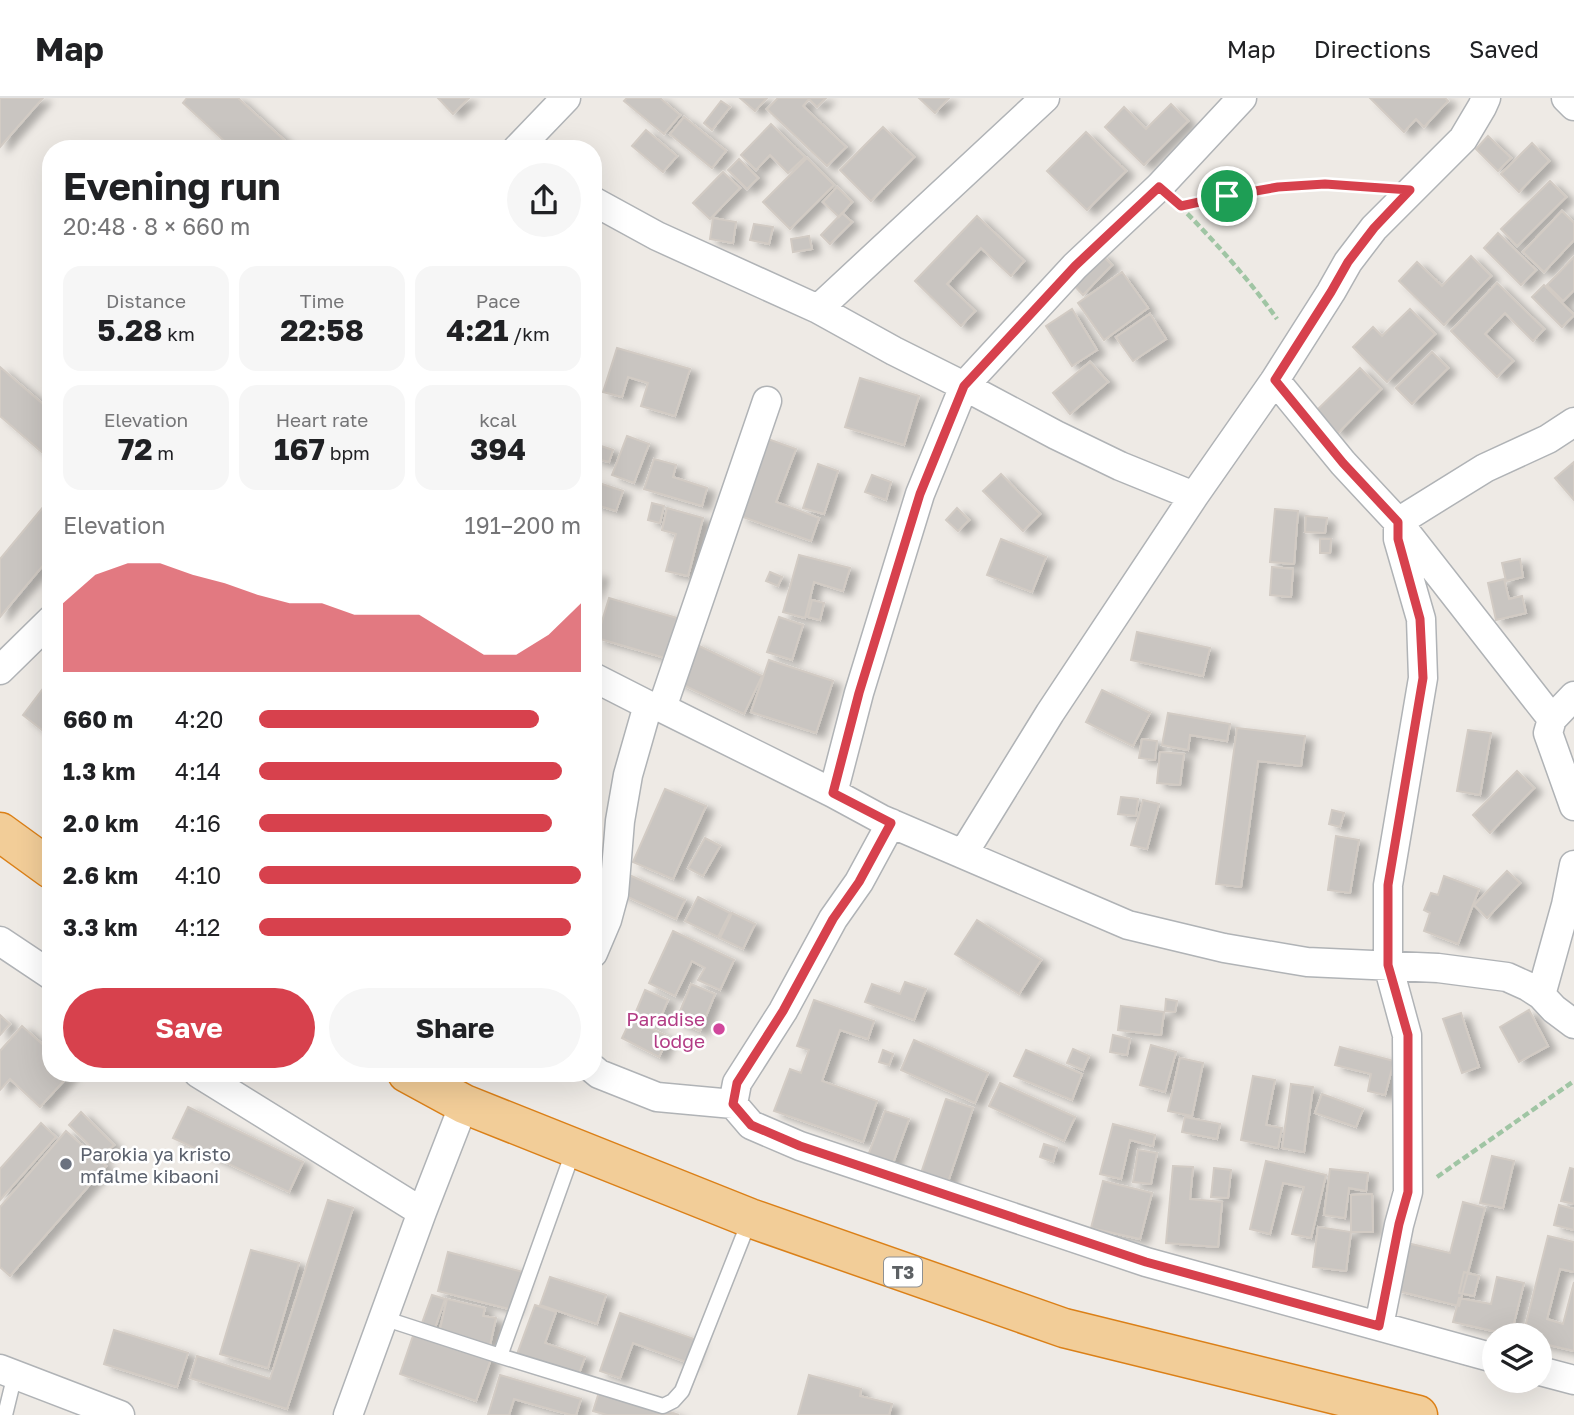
<!DOCTYPE html>
<meta charset="utf-8">
<style>
body{margin:0;font-family:"Golos Text",sans-serif;background:#f6f6f6;color:#202124;height:100vh;display:flex;flex-direction:column;font-size:26px;white-space:nowrap}
*{box-sizing:border-box;margin:0}
p{font-size:23px;color:#757577}
.icon{flex:none;width:38px;height:38px;fill:none;stroke:currentColor;stroke-width:2;stroke-linecap:round;stroke-linejoin:round}
.map{position:relative;flex:1;overflow:hidden}
.drawer{position:absolute;left:42px;top:42px;width:560px;height:942px;display:flex;flex-direction:column;background:#fff;border-radius:28px;box-shadow:0 7px 28px #0002}
.drawer>*{flex:none}
.controls{position:absolute;left:1482px;top:1225px;display:grid;gap:14px}
.controls a{display:grid;place-items:center;width:70px;height:70px;border-radius:50%;background:#fff;box-shadow:0 7px 28px #0002;font-size:35px}
.pin{position:absolute;display:grid;place-items:center;width:60px;height:60px;color:#fff;margin:-30px;border:4px solid #fff;border-radius:50%;box-shadow:0 2px 7px #0007}
.round{display:grid;place-items:center;flex:none;width:74px;height:74px;border-radius:37px;background:#f6f6f6}
.headline{display:flex;align-items:center;justify-content:space-between;height:119px;padding:0 21px}
h1{font-size:38px;font-weight:700;line-height:52px}
.stats{display:grid;grid-template-columns:repeat(3,1fr);gap:10px;height:119px;padding:7px 21px}
.stats div{display:grid;align-content:center;border-radius:18px;background:#f6f6f6;text-align:center}
.stats b{font-size:30px;font-weight:700}
.stats small{font-size:19px;font-weight:400}
.stats p{font-size:19px}
.chart{height:196px;padding:14px 21px}
.chart p{display:flex;justify-content:space-between}
.chart svg{width:100%;height:126px;margin-top:7px;fill:#d7414d;opacity:.7}
.cta{display:flex;gap:14px;margin-top:auto;padding:14px 21px}
.cta a{flex:1;height:80px;border-radius:42px;background:#d7414d;color:#fff;font-size:28px;font-weight:700;line-height:80px;text-align:center}
.cta a+a{background:#f6f6f6;color:#202124}
ul{padding:0 21px;list-style:none;font-size:23px}
li{display:grid;grid-template-columns:112px 84px 1fr;align-items:center;height:52px}
li i{height:18px;border-radius:9px;background:#d7414d}
header{display:flex;align-items:center;gap:42px;box-sizing:border-box;height:98px;padding:0 35px;background:#fff;border-bottom:2px solid #e0e0e0}
header strong{font-size:33px}
nav{display:flex;gap:38px;margin-inline-start:auto;font-size:24px}
.map>svg:first-child{display:block}
</style>
<header>
<strong>Map</strong>
<nav><a>Map</a><a>Directions</a><a>Saved</a></nav>
</header>
<div class="map">
<svg width="1574" height="1317" viewBox="0 0 1574 1317">
<defs>
<filter id="shadow"><feDropShadow dx="8" dy="4.5" stdDeviation="3.5" flood-color="#0004"/></filter>
</defs>
<rect width="100%" height="100%" fill="#eeeae5"/>
<path fill="#c9c5c1" stroke="#d2cbc4" stroke-width="2" filter="url(#shadow)" d="M0 0H43L0 49Z
M187 0H238L294 51H233L183 5Z
M438 0H469L453 16Z
M627 0H660L680 17 664 36 624 3Z
M740 0H767L755 13Z
M778 0H826L817 9 809 1 803 8 846 49 827 68 767 11Z
M919 0H949L935 15Z
M1370 0H1445L1448 3 1424 29 1416 21 1404 34Z
M721 3 730 9 712 32 704 25Z
M1171 6 1188 23 1144 67 1105 29 1124 9 1146 31Z
M684 19 726 53 712 70 670 36Z
M771 26 805 59 788 75 770 57 756 72 741 57Z
M883 29 914 59 871 103 840 72Z
M646 32 677 58 663 74 632 48Z
M1086 34 1126 73 1087 112 1047 73Z
M1488 38 1511 60 1498 73 1476 51Z
M1532 45 1549 63 1519 94 1501 76Z
M807 60 834 87 790 131 763 104Z
M739 61 758 80 747 91 728 72Z
M723 74 740 90 710 121 693 105Z
M1550 83 1566 99 1517 148 1501 131Z
M837 89 852 104 839 119 823 104Z
M1562 113 1574 125V142L1544 174 1523 154Z
M842 115 852 124 830 146 821 137Z
M977 118 1024 163 1011 178 981 150 947 186 975 213 961 228 915 183Z
M713 120 736 124 733 145 710 141Z
M754 126 773 129 769 146 750 142Z
M1498 135 1536 172 1521 187 1484 150Z
M809 138 812 151 793 154 791 141Z
M1100 155 1112 167 1083 197 1071 184Z
M1471 158 1491 178 1444 227 1399 183 1417 164 1442 188Z
M1574 159V192L1563 203 1547 187Z
M1122 174 1148 210 1104 242 1078 205Z
M1497 185 1544 231 1533 243 1505 215 1485 236 1513 263 1497 279 1451 233Z
M1544 187 1574 217 1562 229 1532 199Z
M1072 211 1097 252 1072 268 1046 228Z
M1410 211 1435 236 1387 284 1353 249 1373 229 1382 238Z
M1150 216 1166 241 1133 263 1116 239Z
M617 250 690 271 675 318 641 308 648 285 628 279 622 299 603 294Z
M1432 254 1448 270 1412 306 1396 290Z
M1090 264 1108 284 1070 316 1053 295Z
M0 269 51 313V362L0 318Z
M1360 270 1381 291 1338 335 1316 313Z
M860 280 919 298 904 347 845 329Z
M627 338 649 346 634 385 612 377Z
M768 341 796 351 776 404 819 420 811 443 740 418Z
M595 346 613 352 609 364 593 360Z
M654 361 676 367 673 379 707 390 702 408 644 391Z
M1574 364V402L1555 380Z
M818 366 838 373 824 416 803 410Z
M1001 376 1040 416 1023 433 983 393Z
M872 377 891 384 886 402 865 394Z
M593 383 623 393 616 413 593 406Z
M652 405 664 408 660 425 648 422Z
M43 409 51 415V458L0 519V461Z
M667 410 703 420 688 478 666 473 676 436 662 432Z
M957 410 969 422 958 433 946 422Z
M1275 411 1298 413 1294 466 1270 464Z
M1306 418 1327 420 1325 435 1305 434Z
M1001 441 1046 459 1032 494 987 477Z
M1320 441H1331L1330 455H1320Z
M799 457 850 470 843 493 814 484 805 520 783 514Z
M1520 461 1523 479 1506 483 1502 465Z
M1272 469 1293 471 1291 499 1270 497Z
M770 474 782 479 778 488 766 483Z
M593 475 600 477 593 497Z
M1504 481 1509 501 1522 498 1526 515 1496 522 1488 485Z
M609 500 677 520 665 560 597 540Z
M812 502 824 505 820 522 808 519Z
M779 519 803 527 792 562 767 554Z
M1137 534 1210 550 1203 578 1131 562Z
M693 545 762 578 744 616 675 583Z
M769 562 833 583 816 635 751 614Z
M51 580V639L23 617Z
M1102 592 1150 615 1133 648 1086 624Z
M1168 615 1230 626 1227 643 1190 637 1188 652 1162 647Z
M1237 630 1305 638 1301 668 1258 663 1241 789 1216 786Z
M1468 632 1491 635 1480 697 1457 693Z
M1142 641 1157 643 1155 662 1139 660Z
M1160 654 1184 656 1180 687 1157 685Z
M1517 673 1534 690 1490 735 1473 717Z
M665 691 706 708 673 781 633 764Z
M1121 699 1138 701 1136 718 1118 716Z
M1143 702 1159 706 1147 751 1131 747Z
M1332 712 1344 715 1340 729 1329 726Z
M1336 738 1359 742 1350 795 1328 792Z
M705 740 720 748 703 778 688 770Z
M1507 773 1520 785 1487 820 1474 807Z
M627 776 685 802 676 821 619 795Z
M1444 778 1479 791 1458 846 1424 833 1430 815 1424 812 1431 795 1438 797Z
M698 799 730 815 718 839 685 823Z
M732 815 755 826 743 851 720 840Z
M977 822 1041 862 1019 896 955 856Z
M673 833 734 862 720 892 698 882 705 870 692 863 675 898 649 885Z
M905 884 926 891 914 922 865 904 872 886 900 896Z
M691 886 715 896 700 933 676 923Z
M645 892 668 902 658 926 635 916Z
M1166 901 1177 903 1175 914 1165 913Z
M814 902 874 923 868 941 840 932 822 983 877 1003 863 1044 774 1013 790 971 801 975 809 952 797 948Z
M1121 908 1164 914 1161 937 1118 932Z
M1529 912 1548 948 1519 964 1500 929Z
M1461 915 1479 969 1462 975 1443 921Z
M0 917 10 926 0 937Z
M631 921 669 939 659 959 622 940Z
M22 928 51 954V975H71L40 1009 10 981 0 992V953Z
M1113 937 1130 941 1127 957 1110 954Z
M914 942 988 975 975 1005 901 972Z
M1151 947 1176 954 1165 994 1140 987Z
M1340 949 1394 963 1385 997 1368 993 1371 976 1335 967Z
M1073 951 1089 958 1083 972 1067 965Z
M883 952 893 956 889 967 879 964Z
M1026 952 1082 976 1072 1002 1014 978Z
M1180 960 1203 965 1192 1018 1168 1013Z
M1253 978 1275 982 1266 1027 1282 1030 1278 1050 1241 1042Z
M1000 985 1075 1019 1064 1043 989 1008Z
M1291 986 1313 989 1304 1054 1282 1050Z
M1322 996 1363 1011 1356 1029 1315 1015Z
M946 1001 973 1010 947 1087 920 1078Z
M188 1009 303 1064 289 1094 173 1040Z
M885 1013 909 1021 892 1068 867 1060Z
M81 1014 114 1047 101 1059 69 1027Z
M1185 1019 1220 1026 1217 1041 1182 1034Z
M41 1025 56 1039 0 1102V1071Z
M1113 1026 1155 1037 1153 1048 1130 1042 1121 1081 1100 1076Z
M66 1033 106 1068 10 1178 0 1169V1109Z
M1044 1046 1057 1050 1053 1064 1040 1059Z
M1138 1052 1157 1055 1151 1086 1133 1084Z
M1492 1058 1514 1063 1503 1110 1480 1105Z
M1266 1063 1326 1077 1311 1140 1292 1136 1304 1089 1283 1085 1270 1136 1250 1131Z
M1173 1068 1193 1069 1190 1101 1222 1104 1218 1149 1166 1145Z
M1214 1070 1231 1072 1228 1100 1211 1099Z
M1570 1070 1574 1071V1106L1561 1103Z
M1330 1071 1368 1075 1366 1093 1349 1090 1345 1120 1324 1117Z
M1103 1083 1152 1095 1140 1141 1091 1130Z
M1372 1096 1373 1134H1351V1097Z
M328 1102 353 1110 287 1311 190 1280 197 1258 270 1281Z
M1463 1104 1485 1110 1459 1208 1394 1192 1407 1145 1450 1155Z
M1559 1107 1574 1111V1132L1554 1127Z
M1318 1129 1351 1134 1346 1173 1313 1169Z
M1548 1138 1574 1144V1174L1560 1171 1547 1221 1563 1226 1574 1184V1253L1540 1245V1237H1523Z
M251 1152 299 1165 268 1270 220 1256Z
M448 1154 523 1174 513 1212 438 1193Z
M1464 1174 1479 1178 1474 1198 1459 1195Z
M550 1179 606 1197 597 1226 540 1207Z
M1497 1179 1524 1185 1511 1237 1453 1224 1459 1200 1491 1206Z
M432 1197 445 1201 434 1233 421 1228Z
M447 1201 485 1210 483 1218 496 1220 490 1247 439 1235Z
M535 1207 556 1214 545 1245 585 1259 577 1281 516 1259Z
M620 1215 697 1242 689 1265 633 1245 620 1280 600 1273Z
M114 1232 188 1255 177 1289 104 1266Z
M415 1232 492 1258 476 1303 400 1276Z
M500 1277 581 1301 576 1317H571L514 1301 509 1317H488Z
M809 1277 861 1291 860 1298 892 1306 889 1317H798Z
M600 1291 679 1317H607L593 1313Z"/>
<g fill="none" stroke-linecap="round" stroke-linejoin="round">
<defs>
<path id="lane" d="M383 1220 500 1258 663 1308 673 1303 682 1293 750 1121
M500 1258 574 1051
M5 1317 15 1276"/>
<path id="street" d="M1566 0 1574 8
M517 51 566 0
M593 103 657 138 818 211 894 253 964 288 1056 337 1120 368 1194 398
M818 211 1045 0
M1275 282 1343 365 1398 424V441L1421 521 1423 580 1388 787V867L1407 937 1408 1094 1399 1127 1379 1228
M0 572 51 522
M593 579 648 607 662 610 833 695 881 721 1128 827 1224 850 1307 864 1438 870 1507 879 1527 888 1541 897 1554 911 1574 926
M1574 598 1552 621 1548 635 1574 708
M662 610 767 303
M1552 621 1398 424 1485 370 1548 341 1574 324
M833 695 859 595 920 396 964 288 1075 168 1159 89 1242 0
M891 725 859 784 833 821 783 913 737 985 733 1006 751 1027 800 1048 1146 1164 1494 1260
M963 756 1050 615 1194 398 1275 282 1331 194 1348 164 1374 130 1463 41 1482 9 1486 0
M0 843 51 877
M593 855 607 822 614 796 620 723 628 677 648 607
M1541 897 1566 807 1574 767
M593 971 599 976 657 999 733 1006
M198 975 422 1114
M0 1271 120 1317
M1540 1273 1574 1282
M348 1317 422 1114 464 1006"/>
<path id="highway" d="M0 734 51 771
M407 975 464 1006 750 1120 1064 1230 1418 1317"/>
</defs>
<use href="#lane" stroke="#b0b3b6" stroke-width="17"/>
<use href="#street" stroke="#b0b3b6" stroke-width="31"/>
<use href="#highway" stroke="#db8018" stroke-width="41"/>
<path stroke="#a0c5a4" stroke-width="4.5" stroke-dasharray="7 3.5" stroke-linecap="butt" d="M1185 107 1278 89 1325 86 1370 90
M1180 108C1215 144 1248 180 1277 221
M1437 1079 1574 983"/>
<use href="#lane" stroke="#fff" stroke-width="14"/>
<use href="#street" stroke="#fff" stroke-width="28"/>
<use href="#highway" stroke="#f2cd98" stroke-width="38"/>
</g>
<g fill="none" stroke-linecap="round" stroke-linejoin="round">
<defs>
<path id="route" d="M1325 86 1410 92 1374 130 1348 164 1331 194 1275 282 1343 365 1398 424V441L1420 521 1423 580 1388 787V867L1408 937V1094L1399 1126 1379 1228 1146 1164 800 1048 751 1027 733 1006 737 985 783 913 833 821 859 784 891 725 833 695 859 595 920 396 964 288 1075 168 1159 89 1181 108 1227 98 1278 89Z"/>
</defs>
<use href="#route" stroke="#fff" stroke-width="14"/>
<use href="#route" stroke="#d7414d" stroke-width="9"/>
</g>
<circle fill="#d1479c" stroke="#fff" stroke-width="2.5" cx="719" cy="931" r="7"/>
<circle fill="#6b7280" stroke="#fff" stroke-width="2.5" cx="66" cy="1066" r="7"/>
<g text-anchor="middle" dominant-baseline="central" stroke-width="5" stroke-linejoin="round" paint-order="stroke">
<rect fill="#fff" stroke="#8e9092" stroke-width="2" x="884" y="1159.5" width="38" height="29" rx="5"/>
<g font-size="18" font-weight="bold" fill="#5d6164">
<text x="903" y="1174">T3</text>
</g>
<g font-size="19" fill="#b23c85" stroke="#fff" text-anchor="end">
<text x="705" y="920">Paradise<tspan x="705" dy="22">lodge</tspan></text>
</g>
<g font-size="19" fill="#5b616d" stroke="#fff" text-anchor="start">
<text x="80" y="1055">Parokia ya kristo<tspan x="80" dy="22">mfalme kibaoni</tspan></text>
</g>
</g>
</svg>
<div class="controls">
<a><svg class="icon" aria-label="layers" viewBox="0 0 24 24"><path d="M12 4l9 5-9 5-9-5zM3 14l9 5 9-5"/></svg></a>
</div>
<div class="pin" style="left:1227px;top:98px;background:#1e9e55"><svg class="icon" aria-label="arrive" viewBox="0 0 24 24"><path d="M6 21V4h12l-3 4 3 4H6"/></svg></div>
<section class="drawer">
<div class="headline"><div><h1>Evening run</h1><p>20:48 · 8 × 660 m</p></div><a class="round"><svg class="icon" aria-label="share" viewBox="0 0 24 24"><path d="M12 15V3M7 8l5-5 5 5M5 13v7h14v-7"/></svg></a></div>
<div class="stats">
<div><p>Distance</p><b>5.28<small> km</small></b></div>
<div><p>Time</p><b>22:58</b></div>
<div><p>Pace</p><b>4:21<small> /km</small></b></div>
</div>
<div class="stats">
<div><p>Elevation</p><b>72<small> m</small></b></div>
<div><p>Heart rate</p><b>167<small> bpm</small></b></div>
<div><p>kcal</p><b>394</b></div>
</div>
<div class="chart"><p><span>Elevation</span>191–200 m</p>
<svg viewBox="0 0 160 44" preserveAspectRatio="none"><path d="M0 44V20L10 10L20 6L30 6L40 10L50 13L60 17L70 20L80 20L90 24L100 24L110 24L120 31L130 38L140 38L150 31L160 20V44z"/></svg>
</div>
<ul>
<li><b>660 m</b>4:20<i style="width:87%"></i></li>
<li><b>1.3 km</b>4:14<i style="width:94%"></i></li>
<li><b>2.0 km</b>4:16<i style="width:91%"></i></li>
<li><b>2.6 km</b>4:10<i style="width:100%"></i></li>
<li><b>3.3 km</b>4:12<i style="width:97%"></i></li>
</ul>
<div class="cta"><a>Save</a><a>Share</a></div>
</section>
</div>
